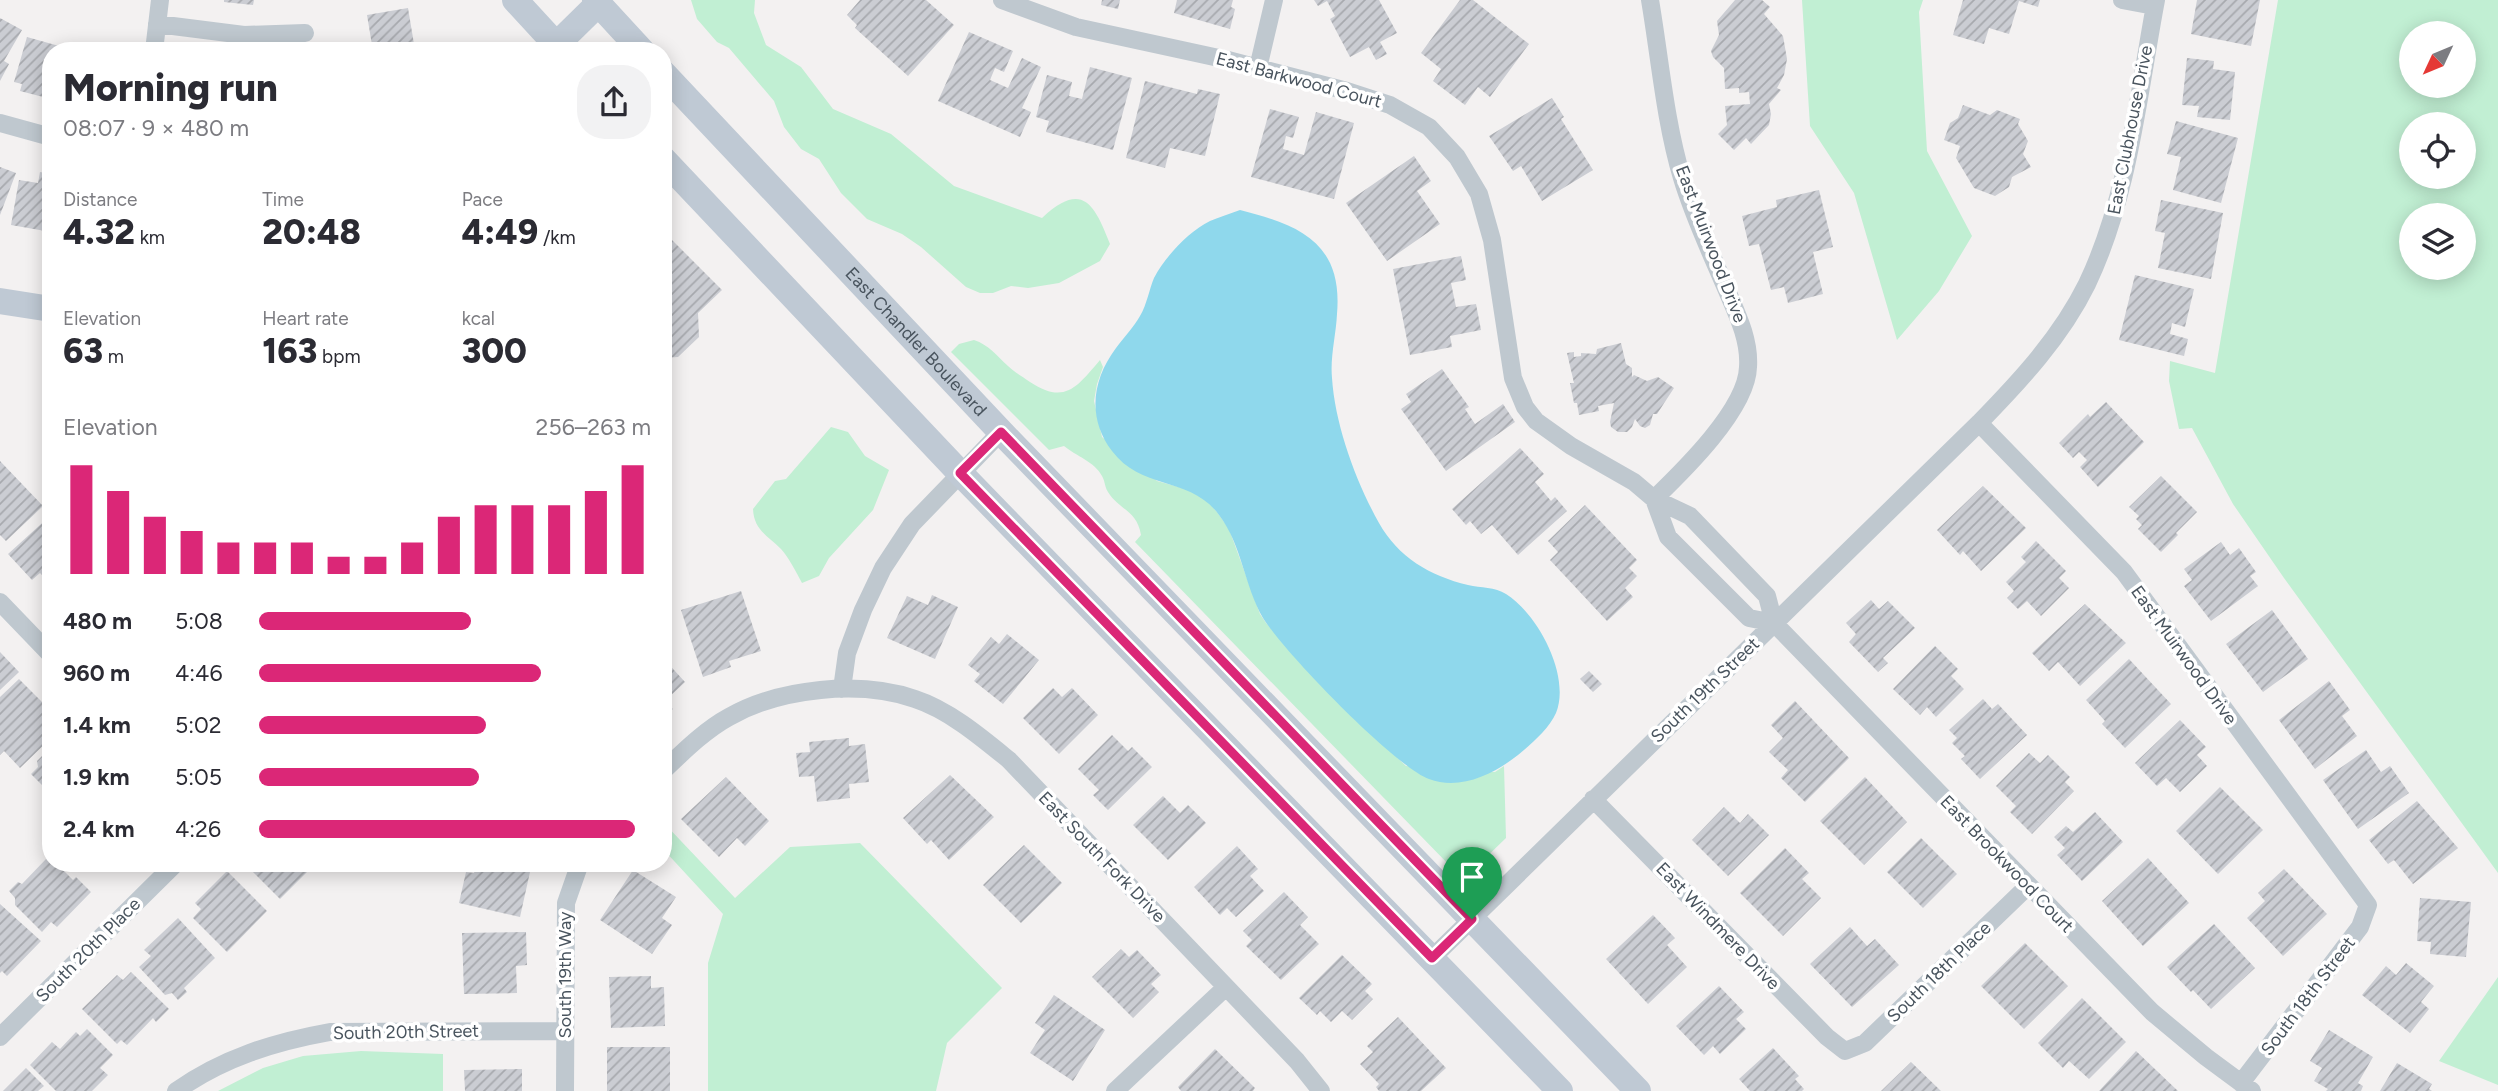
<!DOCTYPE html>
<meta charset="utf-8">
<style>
body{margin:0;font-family:Figtree,sans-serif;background:#f2f2f3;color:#2b2b33;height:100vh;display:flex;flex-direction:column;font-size:26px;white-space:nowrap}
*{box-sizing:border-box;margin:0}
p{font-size:23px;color:#7c7c81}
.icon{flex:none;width:38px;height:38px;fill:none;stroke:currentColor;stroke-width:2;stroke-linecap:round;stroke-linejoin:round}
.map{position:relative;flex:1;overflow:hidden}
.drawer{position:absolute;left:42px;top:42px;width:630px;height:830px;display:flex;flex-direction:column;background:#fff;border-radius:28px;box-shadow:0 4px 18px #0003}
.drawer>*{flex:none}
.needle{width:46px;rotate:226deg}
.fabs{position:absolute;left:2399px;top:21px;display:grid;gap:14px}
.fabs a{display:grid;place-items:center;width:77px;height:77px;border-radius:50%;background:#fff;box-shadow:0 4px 18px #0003;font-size:35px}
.pin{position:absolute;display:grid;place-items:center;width:60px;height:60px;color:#fff;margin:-72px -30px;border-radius:50% 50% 50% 0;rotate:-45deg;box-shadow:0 0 7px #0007}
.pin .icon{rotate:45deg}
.round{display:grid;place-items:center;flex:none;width:74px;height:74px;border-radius:28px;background:#f2f2f3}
.headline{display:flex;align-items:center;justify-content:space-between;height:119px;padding:0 21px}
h1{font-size:38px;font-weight:800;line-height:52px}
.metrics{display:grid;grid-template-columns:repeat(3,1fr);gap:10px;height:119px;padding:7px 21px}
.metrics div{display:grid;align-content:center}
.metrics b{font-size:35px;font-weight:800}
.metrics small{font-size:19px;font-weight:400}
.metrics p{font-size:19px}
.chart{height:196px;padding:14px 21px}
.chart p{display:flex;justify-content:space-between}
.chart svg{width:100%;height:126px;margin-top:7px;stroke:#db2777;stroke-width:6}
ul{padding:0 21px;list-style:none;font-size:23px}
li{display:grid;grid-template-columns:112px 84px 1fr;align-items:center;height:52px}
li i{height:18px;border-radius:9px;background:#db2777}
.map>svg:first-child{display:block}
</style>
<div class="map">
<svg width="2498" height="1091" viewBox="0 0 2498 1091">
<defs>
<pattern id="building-hatch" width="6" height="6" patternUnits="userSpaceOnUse" patternTransform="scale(1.75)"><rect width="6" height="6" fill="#cbcdd3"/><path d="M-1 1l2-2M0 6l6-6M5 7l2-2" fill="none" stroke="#a7a9ae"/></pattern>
</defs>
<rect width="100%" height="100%" fill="#f3f1f1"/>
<path fill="#c1efd3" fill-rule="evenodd" d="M691 0H755L754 13 766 45 801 67 833 109 891 134 954 186 1042 218C1082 181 1094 203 1110 244L1100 261 1059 283 1028 288 1011 286 993 293H980L966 287 921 247 902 234 867 219 841 193 819 159 801 149 784 127 774 101 729 48 717 42 697 19Z
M1802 0H1923L1919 12 1927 151 1972 236 1939 291 1897 340 1854 193 1810 126Z
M2278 0H2498V873L2284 578 2233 504 2192 428 2179 429 2169 381 2170 361 2215 373ZM2412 33H2464V86H2412ZM2412 124H2464V177H2412ZM2464 215V268H2412V215Z
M974 340C989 345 996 355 1008 366 1014 372 1023 377 1030 382 1065 405 1077 387 1100 360L1103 367 1097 384 1094 401 1102 437 1157 481 1186 489 1205 498 1217 512 1229 529 1260 614 1266 623 1321 685 1406 766 1495 772 1504 766 1506 838 1474 869 1452 868 1135 542 1141 535C1137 510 1119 510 1108 492 1105 488 1105 481 1102 476 1095 462 1076 456 1064 446L1049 450 951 352 959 344Z
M831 427 848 432 865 456 889 470 873 510 829 558 819 576 802 583C796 572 789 558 781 549 767 535 754 530 753 509L775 481 786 479Z
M663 822 735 898 790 847 860 843 1002 988 947 1043 936 1091H708V963L723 914 663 849Z
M2498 977V1085L2439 1061Z
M361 1051 443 1054V1091H218L263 1068 303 1056Z"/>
<path fill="#8fd8ec" d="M1240 210C1300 225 1343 243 1337 314 1336 335 1330 357 1332 378 1335 425 1356 482 1379 523 1398 557 1430 576 1468 585 1481 588 1495 587 1506 594 1538 614 1571 676 1556 713 1549 729 1531 744 1518 755 1494 774 1460 791 1429 779 1395 767 1283 651 1263 618 1244 585 1242 545 1219 515 1191 476 1142 491 1112 451 1087 418 1092 380 1116 348 1124 337 1134 327 1140 316 1147 304 1149 290 1154 278 1165 257 1188 232 1210 221 1219 217 1230 214 1240 210Z"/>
<path fill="url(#building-hatch)" d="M224 0H254L253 5 224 2Z
M860 0H926L954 25 908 76 855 28 857 25 847 15Z
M1102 0H1120L1118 9 1101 5Z
M1177 0H1233L1231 7 1235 9 1230 29 1174 13Z
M1314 0H1379L1397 33 1380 42 1387 54 1376 60 1369 47 1350 57 1330 19 1335 16 1327 1 1318 6Z
M1460 0H1473L1529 44 1490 97 1478 87 1465 105 1433 81 1441 69 1421 53Z
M1735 0H1762L1770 7 1764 14 1783 36 1787 59 1784 75 1777 88 1781 90 1769 104 1771 114 1769 125 1751 144 1746 138 1734 150 1718 134 1727 125 1725 106 1750 104 1749 92 1739 93V88L1725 89 1724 68 1713 57 1711 51 1719 35 1717 21Z
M1963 0H2040L2038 7 2019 1 2009 34 1989 28 1984 44 1953 35Z
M2197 0H2260L2251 46 2191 34Z
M408 8 415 50 373 51 367 15Z
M0 18 22 30 4 61 9 64 0 81Z
M969 32 1013 51 1004 72 995 68 990 80 1008 88 1022 58 1041 67 1022 108 1031 112 1020 137 938 101Z
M27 37 59 46 58 51H51V99L20 91 22 84 14 82Z
M101 43 126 47 125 51H100Z
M2187 58 2214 61 2213 69 2235 72 2230 120 2197 117 2199 106 2182 105Z
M1090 67 1132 78 1113 150 1046 132 1049 121 1036 117 1047 75 1072 82 1069 96 1082 99Z
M1145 81 1197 94 1198 89 1220 94 1205 156 1170 148 1165 168 1126 158Z
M1552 98 1564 117 1561 119 1593 170 1542 201 1521 166 1513 171 1489 136Z
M1963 105 1990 115 1997 110 2020 119 2018 124 2028 141 2023 154 2031 167 2012 177 2009 187 1995 196 1974 188 1956 158 1960 146 1944 140 1950 123 1958 118Z
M1270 109 1299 117 1293 138 1286 136 1283 149 1304 155 1316 112 1354 123 1334 199 1251 177Z
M2176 121 2238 138 2221 203 2173 190 2181 157 2167 154Z
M1414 156 1431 181 1417 191 1440 224 1387 261 1346 203Z
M0 167 16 173 0 215Z
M40 172 51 174V232L11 225 19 180 38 183Z
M1819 190 1833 247 1813 252 1823 294 1788 303 1784 287 1771 290 1759 244 1749 246 1742 216 1777 207 1776 200Z
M2161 200 2223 213 2211 279 2158 268 2165 233 2155 231Z
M663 231 722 290 698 313 699 337 678 357 663 358Z
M1461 256 1466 280 1451 283 1456 307 1476 304 1481 330 1450 336 1452 347 1410 355 1393 269Z
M2135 275 2194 289 2185 327 2172 323 2170 334 2188 339 2184 356 2119 340Z
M1621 343 1626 364 1632 368V377L1634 375 1647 381 1658 377 1674 388 1657 414H1653L1650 425 1645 428 1640 426 1635 419 1632 427 1627 432H1618L1611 427 1610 422 1614 403 1598 406 1599 411 1579 415 1577 403H1574L1570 383H1574L1567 353 1574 352V357L1581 356V353L1596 354 1597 349Z
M1442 369 1469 407 1465 409 1475 424 1503 404 1515 422 1446 471 1401 409 1411 402 1406 394Z
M2106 402 2144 442 2098 487 2080 467 2087 460 2079 452 2073 458 2059 443 2088 414 2090 417Z
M1520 448 1544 474 1535 482 1551 501 1555 497 1567 511 1518 555 1492 525 1481 534 1470 521 1466 525 1452 509Z
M0 461 43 506 6 541 0 535Z
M2161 476 2197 512 2176 533 2178 535 2161 552 2138 529 2142 525 2136 519 2139 516 2129 507Z
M1983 486 2026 528 1981 571 1963 551 1960 555 1937 530Z
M1585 505 1637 560 1629 568 1637 576 1625 588 1633 597 1607 621 1550 560 1558 552 1548 541Z
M51 515V585L40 573 32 580 8 554Z
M2036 541 2066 571 2059 578 2069 588 2041 616 2027 601 2018 609 2007 598 2014 591 2006 582 2026 562 2021 557Z
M2221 542 2230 555 2239 548 2256 572 2250 576 2258 586 2211 621 2184 586 2192 580 2184 569Z
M741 591 761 651 729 661 731 667 703 677 681 610Z
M932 595 958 607 935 659 887 638 907 596 928 605Z
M1871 600 1879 609 1888 601 1915 628 1883 658 1888 663 1878 672 1849 642 1856 634 1846 623Z
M2085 604 2126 643 2080 686 2058 662 2049 671 2032 653Z
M2272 610 2308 659 2263 692 2226 644Z
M1007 634 1039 660 1003 704 974 681 980 674 968 665 991 637 999 644Z
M1935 646 1958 669 1951 676 1964 689 1936 717 1927 707 1920 715 1893 689Z
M0 652 19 672 0 690Z
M663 658 685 682 665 701 673 709 663 718Z
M2129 659 2171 704 2125 748 2102 724 2105 721 2086 700Z
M1589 671 1602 684 1593 692 1580 679Z
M19 679 51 711V738L20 768 4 751 0 755V697Z
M2329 681 2350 710 2342 716 2357 736 2315 769 2279 720Z
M1053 688 1062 697 1072 688 1098 715 1059 754 1023 718Z
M1983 699 1992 709 1998 704 2027 735 1980 779 1961 759 1965 756 1952 743 1957 738 1949 730Z
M1795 701 1849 758 1805 802 1781 778 1788 770 1769 752 1783 738 1771 725Z
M2180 720 2206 747 2197 755 2207 766 2180 792 2166 778 2157 786 2135 763Z
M1112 735 1128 751 1132 747 1152 767 1108 810 1093 795 1099 790 1078 769Z
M849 738V746L865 744 869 782 849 784 850 798 817 802 814 776 799 777 796 753 810 752 809 742Z
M51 747V788L45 782 42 785 31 774 38 767 37 761Z
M2366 750 2381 772 2390 766 2409 793 2358 829 2323 780Z
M2029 753 2040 763 2048 755 2070 777 2065 782 2074 791 2032 834 2010 812 2016 806 1996 786Z
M950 775 994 817 949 860 931 840 927 844 903 818Z
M726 777 769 821 745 846 737 838 719 857 681 819Z
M1865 777 1907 822 1864 865 1820 821Z
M2220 787 2263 830 2218 874 2176 831Z
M1163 796 1180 813 1188 805 1206 823 1168 860 1133 825Z
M2417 801 2458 848 2413 884 2394 860 2388 864 2369 840Z
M1724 807 1740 823 1748 814 1769 835 1728 876 1692 840Z
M2095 812 2123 842 2082 881 2057 855 2065 848 2054 837 2066 826 2073 832Z
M1921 838 1957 874 1923 908 1887 872Z
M1024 845 1062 883 1021 923 983 885Z
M1237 846 1258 869 1250 876 1264 891 1236 917 1227 908 1220 915 1194 887Z
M1785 848 1809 873 1802 879 1821 898 1783 936 1740 893Z
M47 858 55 866 57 864 73 880 76 877 91 892 57 927 51 922 42 932 15 905V898L9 891 18 882 22 884Z
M2148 858 2189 903 2143 946 2102 901Z
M244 863H316L280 899Z
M477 863H532L520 917 459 903 466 872 474 873Z
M2284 869 2327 914 2283 956 2247 918 2265 901 2258 893Z
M633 870 676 897 662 918 672 925 652 954 600 920Z
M227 871 267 911 227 952 193 918 201 909 195 903Z
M1284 892 1308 917 1300 925 1319 944 1281 980 1246 946 1252 940 1243 931Z
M2420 898 2471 902 2466 957 2430 954 2431 942 2417 941Z
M0 904 41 941 7 976 2 971 0 973Z
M1653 915 1675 938 1667 945 1687 967 1648 1004 1606 959Z
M178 918 215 958 184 988 187 992 178 1000 172 993 165 995 139 967 151 956 144 950Z
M2214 924 2255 968 2211 1009 2193 990 2191 992 2167 967Z
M1850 927 1867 946 1875 939 1899 965 1852 1007 1810 964Z
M526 932 527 965 516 966 517 993 464 994 462 933Z
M2025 943 2068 986 2024 1029 1981 986Z
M1121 949 1129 957 1137 950 1161 975 1151 984 1159 992 1133 1018 1092 977Z
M1342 955 1372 984 1365 991 1373 999 1352 1020 1342 1011 1331 1022 1320 1011 1317 1015 1299 998Z
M2406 963 2434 986 2421 1002 2429 1009 2410 1033 2362 995 2386 966 2396 975Z
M131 972 169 1009 156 1022 153 1018 127 1045 121 1040 117 1044 82 1009 117 975 123 980Z
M651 976V988L664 987 665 1026 611 1028 609 977Z
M1719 986 1744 1012 1736 1019 1746 1029 1720 1054 1713 1046 1704 1055 1676 1026Z
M1054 995 1105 1030 1073 1081 1030 1053 1045 1030 1035 1023Z
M2082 998 2126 1042 2089 1079 2069 1061 2063 1068 2038 1043Z
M1398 1017 1446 1068 1421 1091H1379L1376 1087 1379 1084 1360 1064 1373 1052 1367 1046Z
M87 1029 113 1055 100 1068 108 1075 92 1091H56L30 1065 52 1042 60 1049 76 1032 80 1036Z
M2329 1030 2373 1057 2358 1083 2363 1086 2361 1091H2326L2328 1089 2314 1081 2322 1068 2310 1061Z
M607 1047H670V1091H607Z
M1773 1048 1799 1076 1795 1079 1804 1089 1802 1091H1750L1739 1079Z
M1215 1049 1255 1088 1253 1091H1181L1178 1087Z
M2136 1051 2178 1091H2099Z
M1911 1062 1941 1091H1881Z
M2397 1063 2432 1084 2429 1089 2432 1091H2380Z
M26 1068 44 1086 38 1091H3Z
M522 1069V1091H465L464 1070Z"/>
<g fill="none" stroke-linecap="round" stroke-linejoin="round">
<path stroke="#bfc8cf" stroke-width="18" d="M1002 0 1076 27 1228 60 1347 91 1390 105 1429 127 1457 157 1479 194 1492 240 1513 378 1525 407 1536 421 1571 446 1634 482 1654 499 1690 516 1767 596 1774 623 2152 1012 2206 1057 2252 1091
M1650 0C1660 59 1665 121 1682 178 1693 215 1710 251 1725 286 1736 312 1750 339 1748 367 1747 409 1683 471 1654 499
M2122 0 2154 6
M157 24 244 35 305 33
M154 51 160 0
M1258 68 1274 0
M0 123 51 137
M1979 423 2124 572 2368 905 2360 927 2241 1083
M1654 499 1668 537 1749 618 1774 623
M0 602 51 655
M842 689 847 653 863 610 883 568 912 524 1001 432
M663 771C683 752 705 730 729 717 780 688 860 680 915 699 949 710 982 738 1009 760L1297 1061 1321 1091
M1593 799 1827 1037 1845 1051 1865 1043 2028 886
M1432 958 1979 423C2020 381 2061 337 2087 284 2129 196 2138 95 2156 0
M0 1037 176 863
M176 1091C223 1058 274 1042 330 1032L565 1031
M565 1091 566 903 580 863
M1115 1091 1226 987"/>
<g stroke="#bfc9d4" stroke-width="26">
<path d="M515 0 562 51"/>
<path d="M595 0 642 51"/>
<path d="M550 51 599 3"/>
<path id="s1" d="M663 73 1001 432 1638 1091"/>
<path d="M663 159 960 473 1560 1091"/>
<path d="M0 301 51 309"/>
</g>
</g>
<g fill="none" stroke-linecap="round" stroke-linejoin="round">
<defs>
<path id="route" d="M1001 432 1472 919 1432 958 960 473Z"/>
</defs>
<use href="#route" stroke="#fff" stroke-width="14"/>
<use href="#route" stroke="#db2777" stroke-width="9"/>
</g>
<g text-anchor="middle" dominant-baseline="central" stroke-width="7" stroke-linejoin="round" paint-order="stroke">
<g font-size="18" fill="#49545e" stroke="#fff">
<text transform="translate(1299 80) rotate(15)">East Barkwood Court</text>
<text transform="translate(2130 130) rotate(-79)">East Clubhouse Drive</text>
<text transform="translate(1711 244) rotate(69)">East Muirwood Drive</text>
<text stroke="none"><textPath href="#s1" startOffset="369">East Chandler Boulevard</textPath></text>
<text transform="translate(2184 655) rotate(54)">East Muirwood Drive</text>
<text transform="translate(1705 690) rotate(-44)">South 19th Street</text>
<text transform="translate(1102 857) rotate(46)">East South Fork Drive</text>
<text transform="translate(2007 864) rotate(46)">East Brookwood Court</text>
<text transform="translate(1718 926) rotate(46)">East Windmere Drive</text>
<text transform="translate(88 950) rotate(-45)">South 20th Place</text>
<text transform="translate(1939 972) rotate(-44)">South 18th Place</text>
<text transform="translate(565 975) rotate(-90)">South 19th Way</text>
<text transform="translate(2308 996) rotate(-53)">South 18th Street</text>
<text transform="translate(406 1032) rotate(-1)">South 20th Street</text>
</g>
</g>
</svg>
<div class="fabs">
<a><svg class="needle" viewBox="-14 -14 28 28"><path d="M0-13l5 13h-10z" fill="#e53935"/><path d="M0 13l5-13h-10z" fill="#7c7c81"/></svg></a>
<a><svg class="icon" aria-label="locate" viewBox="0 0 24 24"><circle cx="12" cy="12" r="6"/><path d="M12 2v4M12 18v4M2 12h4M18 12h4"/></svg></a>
<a><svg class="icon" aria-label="layers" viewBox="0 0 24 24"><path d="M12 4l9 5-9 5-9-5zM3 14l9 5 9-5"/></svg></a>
</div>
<div class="pin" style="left:1472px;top:919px;background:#1e9e55"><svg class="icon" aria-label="arrive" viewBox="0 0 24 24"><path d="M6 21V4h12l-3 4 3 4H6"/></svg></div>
<section class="drawer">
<div class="headline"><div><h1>Morning run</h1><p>08:07 · 9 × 480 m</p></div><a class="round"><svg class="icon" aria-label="share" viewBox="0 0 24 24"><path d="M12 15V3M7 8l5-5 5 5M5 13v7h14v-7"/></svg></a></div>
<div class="metrics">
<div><p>Distance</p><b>4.32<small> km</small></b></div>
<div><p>Time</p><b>20:48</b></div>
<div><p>Pace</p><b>4:49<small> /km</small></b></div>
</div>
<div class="metrics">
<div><p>Elevation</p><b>63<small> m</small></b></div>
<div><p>Heart rate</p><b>163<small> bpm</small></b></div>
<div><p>kcal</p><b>300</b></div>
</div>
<div class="chart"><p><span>Elevation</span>256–263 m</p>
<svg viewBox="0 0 160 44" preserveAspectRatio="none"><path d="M5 44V6M15 44V15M25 44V24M35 44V29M45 44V33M55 44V33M65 44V33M75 44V38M85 44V38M95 44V33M105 44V24M115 44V20M125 44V20M135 44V20M145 44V15M155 44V6"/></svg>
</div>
<ul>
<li><b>480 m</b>5:08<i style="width:54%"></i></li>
<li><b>960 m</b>4:46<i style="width:72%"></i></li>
<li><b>1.4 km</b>5:02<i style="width:58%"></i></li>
<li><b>1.9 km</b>5:05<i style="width:56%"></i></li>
<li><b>2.4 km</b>4:26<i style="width:96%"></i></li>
</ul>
</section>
</div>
